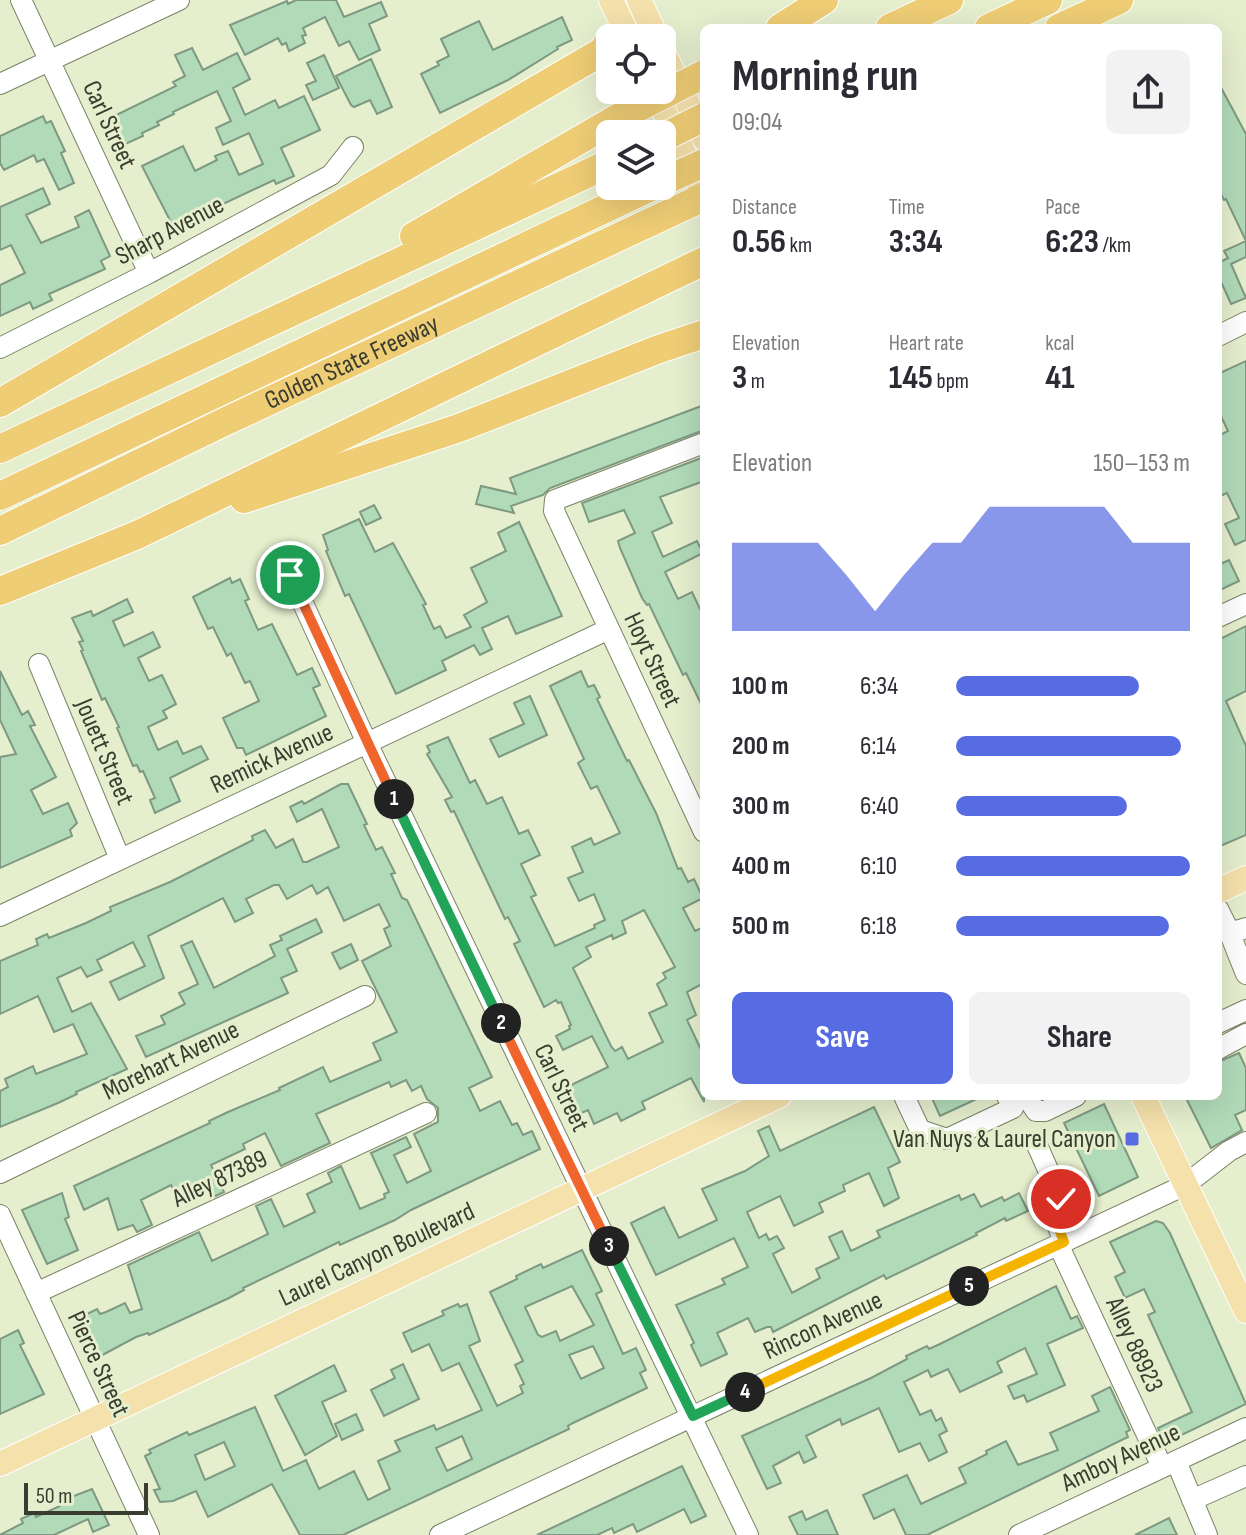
<!DOCTYPE html>
<meta charset="utf-8">
<style>
body{margin:0;font-family:"Sofia Sans Condensed",sans-serif;background:#f2f2f3;color:#2b2b33;height:100vh;display:flex;flex-direction:column;font-size:30px;white-space:nowrap}
*{box-sizing:border-box;margin:0}
p{font-size:26px;color:#7c7c81}
.icon{flex:none;width:44px;height:44px;fill:none;stroke:currentColor;stroke-width:2;stroke-linecap:round;stroke-linejoin:round}
.map{position:relative;flex:1;overflow:hidden}
.panel{position:absolute;left:700px;top:24px;width:522px;height:1076px;display:flex;flex-direction:column;background:#fff;border-radius:12px;box-shadow:0 8px 32px #0002}
.panel>*{flex:none}
.tools{position:absolute;left:596px;top:24px;display:grid;gap:16px}
.tools a{display:grid;place-items:center;width:80px;height:80px;border-radius:12px;background:#fff;box-shadow:0 8px 32px #0002;font-size:40px}
.scale{position:absolute;left:24px;bottom:20px;width:124px;box-sizing:border-box;padding-left:8px;border:4px solid #393c2f;border-top:0;font-size:22px;line-height:28px;white-space:nowrap;color:#393c2f;-webkit-text-stroke:6px #e5eecd;paint-order:stroke}
.pin{position:absolute;display:grid;place-items:center;width:68px;height:68px;color:#fff;margin:-34px;border:4px solid #fff;border-radius:50%;box-shadow:0 2px 8px #0007}
.km{position:absolute;width:40px;height:40px;margin:-20px;border-radius:50%;background:#222;color:#fff;font-size:22px;line-height:40px;text-align:center}
.round{display:grid;place-items:center;flex:none;width:84px;height:84px;border-radius:12px;background:#f2f2f3}
.overview{display:flex;align-items:center;justify-content:space-between;height:136px;padding:0 32px}
h1{font-size:44px;font-weight:700;line-height:60px}
.metrics{display:grid;grid-template-columns:repeat(3,1fr);gap:12px;height:136px;padding:8px 32px}
.metrics div{display:grid;align-content:center}
.metrics b{font-size:34px;font-weight:700}
.metrics small{font-size:22px;font-weight:400}
.metrics p{font-size:22px}
.chart{height:224px;padding:16px 32px}
.chart p{display:flex;justify-content:space-between}
.chart svg{width:100%;height:144px;margin-top:8px;fill:#576ce2;opacity:.7}
.primary-button{display:flex;gap:16px;margin-top:auto;padding:16px 32px}
.primary-button a{flex:1;height:92px;border-radius:12px;background:#576ce2;color:#fff;font-size:32px;font-weight:700;line-height:92px;text-align:center}
.primary-button a+a{background:#f2f2f3;color:#2b2b33}
ul{padding:0 32px;list-style:none;font-size:26px}
li{display:grid;grid-template-columns:128px 96px 1fr;align-items:center;height:60px}
li i{height:20px;border-radius:10px;background:#576ce2}
.map>svg:first-child{display:block}
</style>
<div class="map">
<svg width="1246" height="1535" viewBox="0 0 1246 1535">
<rect width="100%" height="100%" fill="#e5eecd"/>
<path fill="#b1dab8" stroke="#7e9982" stroke-width="2" fill-rule="evenodd" d="M296 0H336L344 17 381 2 387 16 369 24 380 50 359 60 349 41 339 46 325 17 303 28 306 35 302 36 305 43 289 51 286 43 282 45 278 38 245 55 230 25 287 1 288 4Z
M562 17 572 40 557 47 558 49 508 80 440 113 421 74 439 65 437 62 449 56 441 39 479 21 493 50Z
M192 48 203 70 237 53 250 79 233 88 245 115 275 100 279 108 304 96 320 130 281 148 294 176 276 184 274 180 208 211 194 221 195 223 176 232 142 166 183 146 195 171 217 160 215 156 228 151 239 175 263 164 249 133 223 145 216 128 231 121 217 91 173 112 174 114 157 122 159 125 142 133 143 136 121 146 114 132 112 133 106 120 176 86 173 82 185 76 175 55Z
M324 55 339 88 313 100 306 85 316 81 307 63Z
M371 59 392 107 377 114 370 100 354 107 351 105 336 76Z
M1218 82 1246 134V241L1226 199 1224 200 1218 188Z
M43 116 46 123 51 121 65 151 61 153 74 183 59 190 44 159 37 162 34 155 4 170 0 163V136Z
M43 188 50 204 26 215 41 243 79 227 75 217 89 210 110 256 101 261 105 269 49 294 52 300 33 309 30 302 0 316V285L25 273 11 245 0 250V207Z
M1246 241V257L1231 264 1246 298 1231 304 1218 275V263L1228 258 1224 251Z
M1246 361V540L1235 545 1225 524 1239 518 1227 493 1218 497V436L1228 431 1218 410V374Z
M704 405V430L550 488 543 495 511 506 514 513 476 504 481 486 516 494 510 478Z
M704 457V481L660 497 672 523 652 532 663 557 697 541 703 553 665 572 678 599 692 592 700 609 704 607V710L686 673 683 675 649 604 647 605 642 598 620 548 618 541 635 533 624 510 589 522 582 503Z
M374 505 381 518 366 525 360 512Z
M359 519 375 552 393 543 426 604 423 605 434 629 440 626 446 638 471 627 464 615 487 602 471 568 506 551 498 533 519 522 562 616 516 634 508 616 482 628 492 649 480 655 474 645 442 661 446 670 396 694 349 594 345 596 326 551 328 550 323 535Z
M1229 560 1239 581 1218 591V565Z
M230 578 232 583 240 579 249 599 245 601 258 630 272 624 297 675 312 668 320 685 313 688 326 716 246 755 243 748H237L223 718 259 701 250 681 245 683 231 653 227 656 213 627 208 629 193 597Z
M127 599 133 612 113 621 124 646 153 632 160 647 138 658 149 681 162 675 176 704 163 711 167 718 148 727 158 750 177 741 183 754 201 746 208 759 170 778 180 801 155 813 150 800 155 798 143 771 140 772 137 765 133 766 117 728 119 727 105 698 102 700 81 651 83 650 79 642 83 641 72 618 91 611 93 616Z
M1246 626V691L1226 701 1246 746V835L1218 847V640Z
M0 671 22 715 28 711 35 725 30 726 56 777 31 790 43 814 68 803 77 823 70 830 72 836 0 868V757L16 754 0 720Z
M581 671 588 687 594 685 600 697 597 699 627 761 629 760 656 813 678 869 681 868 688 882 694 879 703 898 683 908 695 931 704 927V983L687 992 696 1015 687 1020 704 1056V1102L691 1078 642 1102 645 1109 621 1121 617 1113 594 1124 588 1110 577 1115 565 1088 608 1067 592 1036 563 1050 556 1036 570 1029 569 1026 571 1025 561 1002 558 1003 556 1000 544 1007 514 944 520 941 508 917 505 919 454 811 451 812 445 800 452 797 427 754 430 752 427 746 448 737 470 783 475 780 487 804 502 797 519 834 528 830 540 855 521 864 536 895 531 897 555 946 595 928 594 925 605 920 594 894 579 901 568 878 583 872 572 847 591 838 594 845 620 833 597 786 591 789 578 763 584 759 550 686ZM644 910 675 967 663 973 666 978 657 984 667 1005 649 1013 663 1042 628 1059 622 1047 615 1051 611 1046 573 968 591 957 586 947 612 935 613 939 626 933 622 921Z
M530 696 547 735 499 757 490 739 524 724 514 703Z
M341 784H348L367 824 364 825 376 850 382 847 395 873 391 874 402 898 407 900 492 1077 469 1088 480 1111 500 1101 512 1125 517 1123 523 1135 532 1131 540 1149 411 1210 395 1220 340 1245 339 1242 243 1288 244 1290 229 1298 149 1335 148 1333 136 1337 93 1360 84 1340 92 1337 83 1316 97 1309 100 1314 106 1312 125 1303 130 1313 142 1309 128 1265 199 1232 212 1261 268 1234 256 1206 271 1199 284 1227 315 1212 307 1194 332 1182 328 1173 341 1166 360 1209 385 1198 384 1194 389 1192 371 1153 406 1137 411 1147 394 1155 407 1183 431 1171 414 1134 438 1122V1108L427 1099 421 1086 412 1091 406 1080 391 1087 389 1082 316 1114 330 1143 281 1166 265 1133 243 1144 245 1149 211 1165 224 1192 211 1198 206 1190 180 1202 171 1185 141 1200 152 1225 137 1232 133 1225 118 1230 108 1198 84 1210 74 1186 210 1123 209 1121 228 1112 280 1090 279 1088 323 1067 330 1082 381 1060 373 1043 397 1032 362 961 391 946 384 929 390 926 379 904 344 921 328 887 317 894 312 885 287 899 279 885H274L246 899 253 913 235 922 223 898 148 936 164 978 119 1000 110 982 145 966 133 942 97 960 102 970 87 977 81 967 57 978 72 1012 91 1003 127 1069 76 1092 77 1094 58 1103 0 1127V1091L8 1087 5 1079 33 1066 36 1074 87 1054 73 1024 54 1032 38 996 0 1014V961L38 945 36 939 47 934 49 938 86 923 111 911 110 907 170 882 253 840 252 836 265 830 276 848 293 839 303 862H307L339 847 322 809 297 822 290 807 302 801 304 804Z
M316 919 322 932 287 949 297 971 281 978 288 993 146 1057 136 1036 165 1024 161 1016 185 1004 179 993 198 984 181 946 192 941 214 988 275 956 270 945 282 940 280 936Z
M351 944 358 960 340 969 332 953Z
M1239 1053 1246 1068V1110L1235 1115 1242 1130 1211 1148 1185 1096H1218V1062Z
M931 1096H983L940 1116Z
M1104 1104 1138 1177 1099 1196 1064 1123Z
M874 1107 900 1162 888 1168 899 1198 884 1206 869 1173 843 1185 845 1191 819 1203 823 1212 794 1226 780 1196 747 1212 759 1238 766 1234 769 1240 777 1236 784 1248 773 1254 792 1293 820 1278 816 1269 839 1258 829 1237 842 1231 851 1251 880 1237 877 1231 959 1195 961 1200 974 1194 981 1207 1002 1197 1004 1201 1019 1193 1028 1211 1006 1221 1005 1218 976 1233 977 1235 886 1279 884 1275 773 1332 771 1327H767L755 1332 748 1318 717 1333 727 1354 701 1366 691 1345 694 1343 676 1305 725 1284 722 1279 748 1267 734 1238 656 1275 631 1223 664 1207 679 1238 717 1220 702 1189 745 1171 769 1156 758 1131 769 1126 780 1151Z
M62 1193 69 1217 65 1219 78 1250 47 1264 22 1210Z
M1156 1221 1163 1223 1170 1233 1246 1404 1165 1443 1158 1428 1192 1412 1148 1315 1155 1312 1144 1289 1125 1298 1115 1277 1125 1272 1110 1242Z
M582 1250 602 1291 596 1294 623 1354 636 1348 646 1370 640 1373 647 1388 573 1423 568 1426 569 1429 343 1535H300L272 1484 208 1517 196 1491 173 1501 160 1502 154 1490 160 1489 145 1456 151 1453 149 1450 187 1432 189 1435 255 1407 283 1471 306 1460 319 1489 354 1471 368 1500 390 1489 378 1461 400 1451 395 1441 434 1425 436 1430 482 1410 459 1363 442 1371 429 1344 412 1352 403 1333 444 1315 442 1311 458 1304 460 1307 467 1304 480 1341 469 1346 497 1406 523 1393 520 1386 524 1384 515 1365 523 1361 490 1292 517 1279 516 1276 541 1264 543 1268ZM572 1286 594 1325 560 1341 556 1331 542 1337 538 1335 525 1307ZM593 1346 604 1368 581 1379 569 1355ZM462 1436 472 1459 447 1471 436 1448ZM224 1442 235 1466 205 1480 195 1455Z
M1056 1286 1071 1319 1077 1316 1083 1328 1047 1344 1065 1385 1027 1402 1024 1395 1014 1399 1008 1386 1037 1374 1025 1348 997 1362 1002 1372 960 1392 948 1369 931 1377 928 1370 904 1382 920 1415 931 1410 936 1421 941 1418 947 1431 939 1435 947 1452 929 1461 920 1443 899 1452 879 1408 842 1425 840 1419 806 1436 816 1457 804 1463 799 1452 773 1466 781 1483 767 1489 742 1436 871 1378 907 1359 906 1356 927 1346 929 1349 940 1344Z
M18 1330 24 1343 20 1345 44 1394 0 1414V1339Z
M403 1364 419 1399 384 1416 371 1390 395 1378 391 1370Z
M334 1365 346 1391 322 1402 337 1436 305 1455 275 1396Z
M1110 1387 1130 1430 1126 1432 1128 1437 927 1535H906L894 1509 874 1519 863 1495 907 1475 921 1504 966 1483 959 1468 987 1454 986 1451 1006 1441 1018 1465 1058 1450 1050 1433 1099 1411 1092 1396Z
M356 1414 363 1430 342 1440 335 1424Z
M682 1466 706 1516 691 1523 684 1509 637 1532 633 1524 614 1533 612 1528 597 1535H537Z
M92 1489 109 1525 93 1532 88 1519 54 1535H0L23 1523 21 1519 34 1513 36 1517 60 1506 58 1502Z
M827 1510 838 1535H798L789 1517 802 1511 806 1520Z
M1169 1518 1177 1535H1135Z"/>
<g fill="none" stroke-linecap="round" stroke-linejoin="round">
<defs>
<path id="minor" d="M21 0 149 273
M0 84 179 0
M1218 336 1246 322
M0 348 149 273 331 175 353 147
M704 443 555 500 554 511 704 832
M290 575 367 743 748 1535
M1218 617 1246 604
M39 664 120 859
M1218 909 1228 929
M0 916 609 629
M1246 928 1237 931 1228 929 1246 974
M1218 1023 1246 1010
M1218 1049 1246 1034
M904 1096 920 1130 947 1139 1013 1108 1007 1096
M1026 1096 1036 1111H1045L1076 1096
M1037 1145 1061 1199 1053 1214 1064 1242
M0 1173 365 996
M0 1215 149 1535
M1058 1244 1162 1467
M36 1293 426 1113
M1176 1461 1207 1535
M1192 1500 1246 1476
M440 1535 1185 1185 1229 1151 1246 1142
M1019 1535 1246 1428"/>
<path id="major" d="M611 0 629 38
M639 0 657 38
M662 49 704 138
M654 90 704 196
M1218 891 1246 878
M1143 1096 1246 1311
M0 1464 779 1096"/>
<g id="highway">
<path d="M780 28 824 0"/>
<path d="M890 28 949 0"/>
<path d="M989 28 1048 0"/>
<path d="M1059 28 1119 0"/>
<path d="M414 236 614 120"/>
<path d="M0 403 603 51 610 39"/>
<path d="M0 449 610 163"/>
<path d="M0 496 653 186"/>
<path d="M244 499 459 428 659 349 704 334"/>
<path id="s1" d="M0 531 222 423 704 197"/>
<path d="M0 591 137 535 704 261"/>
</g>
</defs>
<use href="#minor" stroke="#7b8365" stroke-width="22"/>
<use href="#major" stroke="#fff" stroke-width="26"/>
<use href="#highway" stroke="#fff" stroke-width="30"/>
<use href="#minor" stroke="#fff" stroke-width="20"/>
<use href="#major" stroke="#f5e1ac" stroke-width="24"/>
<use href="#highway" stroke="#eecd75" stroke-width="28"/>
<defs>
<path id="highway-bridge" d="M614 120 704 74
M662 138 704 117
M662 182 704 163"/>
</defs>
<use href="#highway-bridge" stroke="#fff" stroke-width="30" stroke-linecap="butt"/>
<use href="#highway-bridge" stroke="#eecd75" stroke-width="28"/>
</g>
<g fill="none" stroke-linecap="round" stroke-linejoin="round">
<defs>
<path id="split-1" d="M290 575 394 799"/>
<path id="split-2" d="M394 799 501 1023"/>
<path id="split-3" d="M501 1023 609 1246"/>
<path id="split-4" d="M609 1246 693 1416 745 1392"/>
<path id="split-5" d="M745 1392 969 1286"/>
<path id="split-6" d="M969 1286 1064 1242 1053 1214 1061 1199"/>
</defs>
<use href="#split-1" stroke="#fff" stroke-width="16"/>
<use href="#split-2" stroke="#fff" stroke-width="16"/>
<use href="#split-3" stroke="#fff" stroke-width="16"/>
<use href="#split-4" stroke="#fff" stroke-width="16"/>
<use href="#split-5" stroke="#fff" stroke-width="16"/>
<use href="#split-6" stroke="#fff" stroke-width="16"/>
<use href="#split-1" stroke="#f0652b" stroke-width="10"/>
<use href="#split-2" stroke="#22a559" stroke-width="10"/>
<use href="#split-3" stroke="#f0652b" stroke-width="10"/>
<use href="#split-4" stroke="#22a559" stroke-width="10"/>
<use href="#split-5" stroke="#f5b400" stroke-width="10"/>
<use href="#split-6" stroke="#f5b400" stroke-width="10"/>
</g>
<rect fill="#576ce2" stroke="#e5eecd" stroke-width="3" x="1124" y="1131" width="16" height="16" rx="4"/>
<g text-anchor="middle" dominant-baseline="central" stroke-width="6" stroke-linejoin="round" paint-order="stroke">
<g font-size="26" fill="#393c2f" stroke="#e5eecd">
<text transform="translate(109 125) rotate(65)">Carl Street</text>
<text transform="translate(170 231) rotate(-28)">Sharp Avenue</text>
<text stroke="none"><textPath href="#s1" startOffset="390">Golden State Freeway</textPath></text>
<text transform="translate(652 660) rotate(65)">Hoyt Street</text>
<text transform="translate(104 752) rotate(67)">Jouett Street</text>
<text transform="translate(272 759) rotate(-25)">Remick Avenue</text>
<text transform="translate(171 1061) rotate(-26)">Morehart Avenue</text>
<text transform="translate(561 1088) rotate(64)">Carl Street</text>
<text transform="translate(220 1179) rotate(-25)">Alley 87389</text>
<text transform="translate(377 1255) rotate(-25)">Laurel Canyon Boulevard</text>
<text transform="translate(823 1326) rotate(-25)">Rincon Avenue</text>
<text transform="translate(1134 1345) rotate(65)">Alley 88923</text>
<text transform="translate(98 1364) rotate(65)">Pierce Street</text>
<text transform="translate(1121 1458) rotate(-25)">Amboy Avenue</text>
</g>
<g font-size="26" fill="#393c2f" stroke="#e5eecd" text-anchor="end">
<text x="1116" y="1139">Van Nuys &amp; Laurel Canyon</text>
</g>
</g>
</svg>
<div class="tools">
<a><svg class="icon" aria-label="locate" viewBox="0 0 24 24"><circle cx="12" cy="12" r="6"/><path d="M12 2v4M12 18v4M2 12h4M18 12h4"/></svg></a>
<a><svg class="icon" aria-label="layers" viewBox="0 0 24 24"><path d="M12 4l9 5-9 5-9-5zM3 14l9 5 9-5"/></svg></a>
</div>
<div class="scale">50 m</div>
<div class="pin" style="left:290px;top:575px;background:#1e9e55"><svg class="icon" aria-label="arrive" viewBox="0 0 24 24"><path d="M6 21V4h12l-3 4 3 4H6"/></svg></div>
<div class="pin" style="left:1061px;top:1199px;background:#d93025"><svg class="icon" aria-label="check" viewBox="0 0 24 24"><path d="M5 12l5 5 9-10"/></svg></div>
<b class="km" style="left:394px;top:799px">1</b>
<b class="km" style="left:501px;top:1023px">2</b>
<b class="km" style="left:609px;top:1246px">3</b>
<b class="km" style="left:745px;top:1392px">4</b>
<b class="km" style="left:969px;top:1286px">5</b>
<section class="panel">
<div class="overview"><div><h1>Morning run</h1><p>09:04</p></div><a class="round"><svg class="icon" aria-label="share" viewBox="0 0 24 24"><path d="M12 15V3M7 8l5-5 5 5M5 13v7h14v-7"/></svg></a></div>
<div class="metrics">
<div><p>Distance</p><b>0.56<small> km</small></b></div>
<div><p>Time</p><b>3:34</b></div>
<div><p>Pace</p><b>6:23<small> /km</small></b></div>
</div>
<div class="metrics">
<div><p>Elevation</p><b>3<small> m</small></b></div>
<div><p>Heart rate</p><b>145<small> bpm</small></b></div>
<div><p>kcal</p><b>41</b></div>
</div>
<div class="chart"><p><span>Elevation</span>150–153 m</p>
<svg viewBox="0 0 160 44" preserveAspectRatio="none"><path d="M0 44V17L10 17L20 17L30 17L40 27L50 38L60 27L70 17L80 17L90 6L100 6L110 6L120 6L130 6L140 17L150 17L160 17V44z"/></svg>
</div>
<ul>
<li><b>100 m</b>6:34<i style="width:78%"></i></li>
<li><b>200 m</b>6:14<i style="width:96%"></i></li>
<li><b>300 m</b>6:40<i style="width:73%"></i></li>
<li><b>400 m</b>6:10<i style="width:100%"></i></li>
<li><b>500 m</b>6:18<i style="width:91%"></i></li>
</ul>
<div class="primary-button"><a>Save</a><a>Share</a></div>
</section>
</div>
